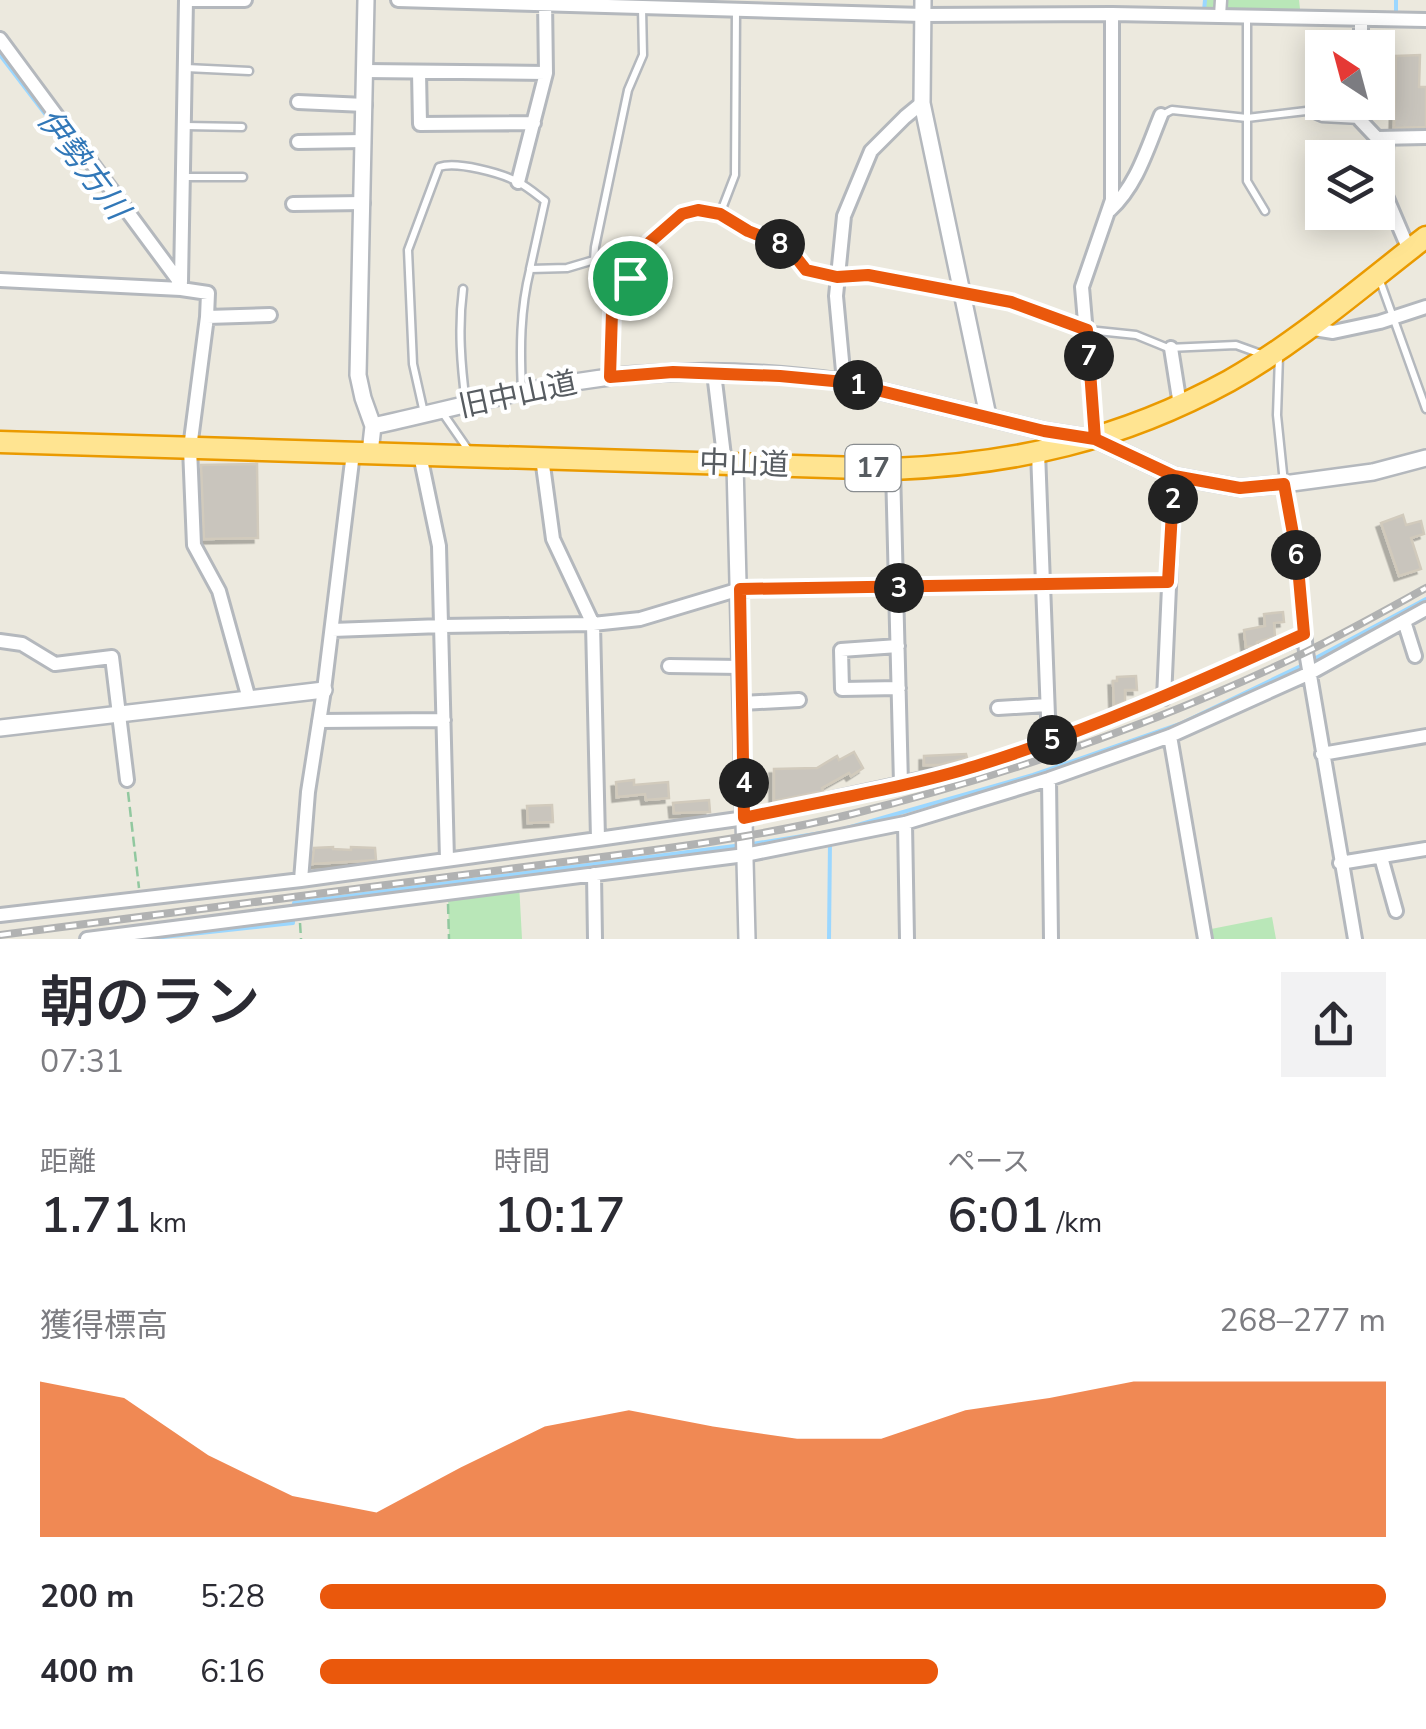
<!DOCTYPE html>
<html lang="ja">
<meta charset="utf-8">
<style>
body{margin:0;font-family:"Nunito Sans","Noto Sans JP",sans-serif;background:#f2f2f3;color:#2b2b33;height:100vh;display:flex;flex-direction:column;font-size:38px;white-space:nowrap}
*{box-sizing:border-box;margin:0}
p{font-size:32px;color:#7c7c81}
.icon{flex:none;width:55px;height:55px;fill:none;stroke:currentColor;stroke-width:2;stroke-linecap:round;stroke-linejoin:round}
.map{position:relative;height:939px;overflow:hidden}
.side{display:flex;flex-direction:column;background:#fff;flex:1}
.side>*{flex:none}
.needle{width:65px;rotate:324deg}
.buttons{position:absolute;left:1305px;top:30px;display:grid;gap:20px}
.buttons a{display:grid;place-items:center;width:90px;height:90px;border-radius:0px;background:#fff;box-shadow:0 5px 25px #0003;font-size:50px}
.pin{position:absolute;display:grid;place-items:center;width:85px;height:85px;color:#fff;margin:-42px;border:5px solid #fff;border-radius:50%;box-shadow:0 2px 10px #0007}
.km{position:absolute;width:50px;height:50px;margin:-25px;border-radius:50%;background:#222;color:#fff;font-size:28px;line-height:50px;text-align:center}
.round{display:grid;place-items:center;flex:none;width:105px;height:105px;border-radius:0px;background:#f2f2f3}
.summary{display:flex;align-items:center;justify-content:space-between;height:170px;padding:0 40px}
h1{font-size:55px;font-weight:600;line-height:75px}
.figures{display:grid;grid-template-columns:repeat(3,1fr);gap:15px;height:170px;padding:10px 40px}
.figures div{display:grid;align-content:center}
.figures b{font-size:50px;font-weight:600}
.figures small{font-size:28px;font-weight:400}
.figures p{font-size:28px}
.chart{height:280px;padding:20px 40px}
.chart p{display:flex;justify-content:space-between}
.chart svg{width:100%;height:180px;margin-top:10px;fill:#ea580c;opacity:.7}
ul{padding:0 40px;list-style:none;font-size:32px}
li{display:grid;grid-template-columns:160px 120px 1fr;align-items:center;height:75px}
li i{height:25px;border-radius:12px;background:#ea580c}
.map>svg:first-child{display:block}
</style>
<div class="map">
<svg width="1426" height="939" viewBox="0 0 1426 939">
<defs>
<filter id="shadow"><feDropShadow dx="-4.5" dy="4.5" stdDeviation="0" flood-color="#0004"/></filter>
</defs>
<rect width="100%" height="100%" fill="#ece9de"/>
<path fill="#b9e7b8" d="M1205 0H1299L1301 18 1204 16Z
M519 883 522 939H449L448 893Z
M1272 917 1276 939H1208L1206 930Z"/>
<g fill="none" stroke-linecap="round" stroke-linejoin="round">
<path stroke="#9bd7ff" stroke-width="4" d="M1204 11 1205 0
M1396 15V0
M0 55 134 230
M1312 660 1426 599
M752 844 840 830 1033 775 1180 724 1303 665
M294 907V903L742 845
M145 939 293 923V917
M829 939 830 841"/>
</g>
<path fill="#c9c5bd" stroke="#d1cabc" stroke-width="2.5" filter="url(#shadow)" d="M1420 55 1419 87H1426V127L1394 128 1396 56Z
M257 464 258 538 204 539 201 465Z
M1403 515 1406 525 1421 521 1424 534 1411 538 1421 569 1399 576 1381 523Z
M1283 612 1284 622 1274 623 1275 637 1257 642 1256 646 1246 647 1244 630 1265 626 1264 614Z
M1136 676 1137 690H1125V702L1114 706 1113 681H1117V677Z
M854 752 863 768 851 776 849 773 822 788 823 791 774 801V769L817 768 837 756 839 760Z
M966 754 967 758 939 765H924V756Z
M634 780V785L668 782 669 798 646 800 645 794 617 797 616 782Z
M709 800 710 812 674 813 673 803Z
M552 805 553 822 528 823 527 806Z
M333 847V849L351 850V847L375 848 376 860 312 864 314 848Z"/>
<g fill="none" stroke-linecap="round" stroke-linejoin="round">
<defs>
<path id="service" d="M1247 18V181L1265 211
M186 68 249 71
M1162 115 1172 110 1247 118 1306 111 1322 118 1360 120
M185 126 242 127
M184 177H243
M720 214 735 175 736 10
M630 278 650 242 682 213 698 210 720 214 749 231 788 247 807 270 837 277 868 275 960 293
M1379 278 1426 409
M463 289C458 328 461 365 466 404
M1088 330 1136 335 1168 348 1236 345 1261 354
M1279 356 1277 415 1284 483
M610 377 612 313 630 278 594 260 595 247 628 90 643 55 642 8
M522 391C520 349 520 310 530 270
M442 412 469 451
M424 413 413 364 408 250 439 167C457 161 501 173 518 182 528 187 537 195 545 201L530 269 567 268 594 260"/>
<path id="pedestrian" d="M1220 16 1221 0"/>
<path id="minor" d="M186 0H245
M398 0 923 15 1112 14 1426 20
M0 39 181 284
M1361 48V19
M365 71 546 73
M419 72 420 124 534 123
M298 102 365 105
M1360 102V120L1377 138 1426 137
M1387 138 1383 189 1409 250
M298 142 364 141
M518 182 546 73 545 0
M293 204 363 203
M1110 210C1137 185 1147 149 1161 115
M0 280 181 289 208 293 207 317 190 448 194 545 219 591 249 699
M181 282 186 0
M963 293 1011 302 1087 330
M207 317 270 315
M1308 328 1333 332 1380 322 1426 307
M1171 348 1180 405
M714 373 725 464
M844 382 836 296 844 216 871 151 905 117 922 103
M1095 439 1082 287 1112 200V14
M1038 452 1049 742
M420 455 439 546 447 860
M542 458 553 539 593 624 598 839
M893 469 901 784C926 778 951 773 976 766 1089 732 1196 683 1304 635
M1284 484 1297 557 1306 652 1355 939
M1404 621 1415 656
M332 630 442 626 593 624 640 619 740 589 1168 582
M0 641 22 644 55 664 112 657 127 780
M898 646 841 650 842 689 899 688
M669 666 741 667
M1164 698 1174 476
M742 703 799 700
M998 708 1047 705
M319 721 444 720
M1170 736 1205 939
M1322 754 1426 736
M1049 779 1051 939
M905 823 907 939
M1381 857 1396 911
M1340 863 1426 849
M594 874 595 939
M301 880 308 792 324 690 353 453
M0 915 301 880 598 839 745 818 901 784
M87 939 745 855 905 823 1049 779 1170 736 1310 673 1426 609"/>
<path id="tertiary" d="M366 0 358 375 363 398 373 426 370 453
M923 0 922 103 988 416
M373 426C438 412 503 394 568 383 659 368 754 369 844 382L1044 431 1095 439 1174 476 1240 488 1284 484 1373 472 1426 458
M735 464 747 939
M0 728 324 690"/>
<path id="trunk" d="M0 442 893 469C1015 464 1121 440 1229 381 1300 341 1362 286 1426 237"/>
</defs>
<use href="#service" stroke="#b4b8bd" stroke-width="11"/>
<use href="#pedestrian" stroke="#b4b8bd" stroke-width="15"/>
<use href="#minor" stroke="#b4b8bd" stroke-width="18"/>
<use href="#tertiary" stroke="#b4b8bd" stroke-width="20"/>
<use href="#trunk" stroke="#ea9a00" stroke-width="25"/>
<path stroke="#91c89f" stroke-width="2.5" stroke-dasharray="10 5" stroke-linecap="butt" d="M128 792 139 888
M448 904 449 939
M300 923 301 939"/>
<use href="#service" stroke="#fff" stroke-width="6"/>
<use href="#pedestrian" stroke="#fff" stroke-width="10"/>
<use href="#minor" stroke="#fff" stroke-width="12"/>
<use href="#tertiary" stroke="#fff" stroke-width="15"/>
<use href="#trunk" stroke="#ffe491" stroke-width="20"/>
<defs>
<path id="rail" d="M0 935C165 914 329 892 494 871 613 855 735 843 852 814 1008 775 1161 722 1306 652 1347 632 1386 610 1426 588"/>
</defs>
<use href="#rail" stroke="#b1b2b2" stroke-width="8"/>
<use href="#rail" stroke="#fff" stroke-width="4" stroke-dasharray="11" stroke-linecap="butt"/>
</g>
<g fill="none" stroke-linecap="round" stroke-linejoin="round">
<defs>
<path id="route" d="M630 278 612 312 610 377 673 372 780 376 844 382 1044 431 1095 439 1174 476 1168 582 740 589 744 818C821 801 901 789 976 766 1089 731 1196 683 1304 634L1297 556 1284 484 1240 488 1174 476 1095 439 1087 330 1011 302 868 275 837 277 806 270 788 247 748 231 720 214 698 210 682 214 650 242 630 278"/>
</defs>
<use href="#route" stroke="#fff" stroke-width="20"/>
<use href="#route" stroke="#ea580c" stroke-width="12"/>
</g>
<g text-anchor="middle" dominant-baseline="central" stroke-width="8" stroke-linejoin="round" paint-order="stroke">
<rect fill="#fff" stroke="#898d90" stroke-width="2.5" x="845.5" y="445" width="55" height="46" rx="8"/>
<g font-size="28" font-weight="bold" fill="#575c61">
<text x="873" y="468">17</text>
</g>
<g font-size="30" fill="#575c61" stroke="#fff">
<text transform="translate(518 395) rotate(-12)">旧中山道</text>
<text transform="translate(744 464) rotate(2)">中山道</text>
</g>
<g font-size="32" font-style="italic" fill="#3278b8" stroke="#fff">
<text transform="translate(83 164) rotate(53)">伊勢方川</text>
</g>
</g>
</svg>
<div class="buttons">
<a><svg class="needle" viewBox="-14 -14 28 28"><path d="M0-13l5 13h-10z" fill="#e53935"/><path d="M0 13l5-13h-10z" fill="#7c7c81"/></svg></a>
<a><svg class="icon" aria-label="layers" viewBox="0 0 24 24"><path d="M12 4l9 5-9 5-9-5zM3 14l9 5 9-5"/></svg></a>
</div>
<div class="pin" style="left:630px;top:278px;background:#1e9e55"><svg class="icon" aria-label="arrive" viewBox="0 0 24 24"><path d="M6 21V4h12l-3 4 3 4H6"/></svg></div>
<b class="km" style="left:858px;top:385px">1</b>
<b class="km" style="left:1173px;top:499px">2</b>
<b class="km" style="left:899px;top:588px">3</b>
<b class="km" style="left:744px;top:783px">4</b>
<b class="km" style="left:1052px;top:740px">5</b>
<b class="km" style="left:1296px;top:555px">6</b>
<b class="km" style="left:1089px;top:356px">7</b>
<b class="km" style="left:780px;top:244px">8</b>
</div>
<section class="side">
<div class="summary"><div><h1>朝のラン</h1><p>07:31</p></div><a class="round"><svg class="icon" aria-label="share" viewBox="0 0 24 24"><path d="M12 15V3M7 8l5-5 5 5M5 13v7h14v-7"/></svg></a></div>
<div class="figures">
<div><p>距離</p><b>1.71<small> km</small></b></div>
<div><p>時間</p><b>10:17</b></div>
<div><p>ペース</p><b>6:01<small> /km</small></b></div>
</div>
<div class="chart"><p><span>獲得標高</span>268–277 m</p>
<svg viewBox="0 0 160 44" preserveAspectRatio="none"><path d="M0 44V6L10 10L20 24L30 34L40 38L50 27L60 17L70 13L80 17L90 20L100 20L110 13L120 10L130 6L140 6L150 6L160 6V44z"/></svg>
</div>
<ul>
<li><b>200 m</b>5:28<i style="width:100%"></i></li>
<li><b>400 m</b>6:16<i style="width:58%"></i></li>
</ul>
</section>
